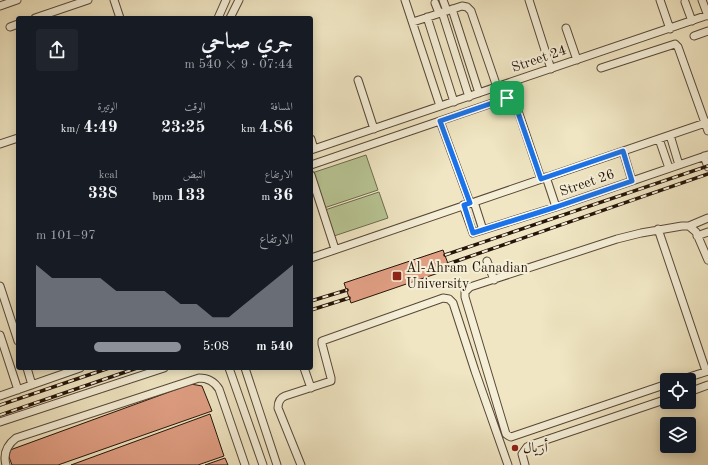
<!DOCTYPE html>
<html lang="ar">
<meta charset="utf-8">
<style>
body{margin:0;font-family:"Old Standard TT",Amiri,serif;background:#20242c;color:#f1f3f6;direction:rtl;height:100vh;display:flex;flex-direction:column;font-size:15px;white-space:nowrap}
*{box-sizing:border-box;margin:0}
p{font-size:13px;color:#9ea1a6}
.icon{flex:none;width:22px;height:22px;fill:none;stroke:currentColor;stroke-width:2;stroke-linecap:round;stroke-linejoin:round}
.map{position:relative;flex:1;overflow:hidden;direction:ltr}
.details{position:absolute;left:16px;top:16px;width:297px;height:354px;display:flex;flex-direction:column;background:#171b24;border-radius:4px;box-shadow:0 2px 10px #0003;direction:rtl}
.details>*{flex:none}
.controls{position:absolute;left:660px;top:373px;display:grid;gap:8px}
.controls a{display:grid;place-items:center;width:36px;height:36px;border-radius:4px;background:#171b24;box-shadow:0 2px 10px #0003;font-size:20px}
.pin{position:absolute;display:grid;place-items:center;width:34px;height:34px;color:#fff;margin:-17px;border-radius:8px;box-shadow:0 2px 6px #0006}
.round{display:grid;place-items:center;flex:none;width:42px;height:42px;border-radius:4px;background:#20242c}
.head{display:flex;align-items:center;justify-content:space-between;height:68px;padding:0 20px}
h1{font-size:22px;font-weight:600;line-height:30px}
.figures{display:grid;grid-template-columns:repeat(3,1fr);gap:6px;height:68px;padding:4px 20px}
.figures div{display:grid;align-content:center}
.figures b{font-size:17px;font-weight:600}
.figures small{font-size:11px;font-weight:400}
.figures p{font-size:11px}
.chart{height:112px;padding:8px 20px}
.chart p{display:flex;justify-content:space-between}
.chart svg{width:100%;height:72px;margin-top:4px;fill:#8c9099;opacity:.7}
ul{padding:0 20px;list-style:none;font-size:13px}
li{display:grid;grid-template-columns:64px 48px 1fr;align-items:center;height:30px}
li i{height:10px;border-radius:5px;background:#8c9099}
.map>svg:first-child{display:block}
</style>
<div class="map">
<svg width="708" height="465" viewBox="0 0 708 465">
<rect width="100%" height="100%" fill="#f0e6c3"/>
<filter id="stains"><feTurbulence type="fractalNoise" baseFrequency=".005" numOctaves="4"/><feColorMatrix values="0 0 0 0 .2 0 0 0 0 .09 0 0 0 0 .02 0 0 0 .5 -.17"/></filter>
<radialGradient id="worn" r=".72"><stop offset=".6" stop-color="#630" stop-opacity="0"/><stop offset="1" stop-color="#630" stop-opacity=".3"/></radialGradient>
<path fill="#b8c594" stroke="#6e6c4e" d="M366 155 378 190 324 208 312 173Z
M379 192 388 218 334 236 325 210Z"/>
<path fill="#e09e83" stroke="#251409" d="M443 250 450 269 351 303 344 283Z
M191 384 202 386 212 411 58 465H12L9 457 10 450Z
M210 414 224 456 198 465H71Z
M225 458 228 465H205Z"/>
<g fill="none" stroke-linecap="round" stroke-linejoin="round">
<defs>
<path id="minor" d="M114 0 120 18
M405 0 440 106
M443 0 447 11
M529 0 551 69
M660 0 670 29
M702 0 708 16
M685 2 692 21
M435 3 439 13
M0 6 17 0
M452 9 479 93
M442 12 469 97
M427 17 454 102
M35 18 88 0
M218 18 226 0
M230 18 239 0
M413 22 462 6 467 7 471 11 497 87
M10 27 18 24
M566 28 577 60
M694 36 708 31
M601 68 675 44 678 47 708 131
M358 80 374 129
M440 121 470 203
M670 135 679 165
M311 139 314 149
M659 139 669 168
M0 144 18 138
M311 150 708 15
M623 151 632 181
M704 156 708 167
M311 165 507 98C512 99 514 100 516 105L541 179
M311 175 335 249
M546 177 556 207
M474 202 483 230
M463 205 473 233 556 207 708 155
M689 226 708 218
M658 229 706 371
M697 236 708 232
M311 258 708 122
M487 261 494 280
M0 286 18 341
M0 335 18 390
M27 368 32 385
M229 368 263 465
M245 368 277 465
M304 368 311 388
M680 380 708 371
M667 384 511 437 509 436 506 434 465 297V292L470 287 617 239 641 233 682 226H689L696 232 708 260
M689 392 708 385
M0 396 80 368
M0 422 164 368
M6 465C3 454 7 445 16 438L199 378C208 378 214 381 219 389L245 465
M301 465 278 408C278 402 280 398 285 396L331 381V378L322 344V341L443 298 449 299 453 303 475 371 508 465
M525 465 522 454 527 447 531 445 667 399"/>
</defs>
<use href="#minor" stroke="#584838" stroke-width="9"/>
<use href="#minor" stroke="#f5efd8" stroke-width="7"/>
<defs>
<path id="rail" d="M445 255 708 166
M448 264 708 174
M311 301 347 290
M311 310 349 298
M0 405 109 368
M0 415 137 368"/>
</defs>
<use href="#rail" stroke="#251409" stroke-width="3.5"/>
<use href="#rail" stroke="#f5efd8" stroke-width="2" stroke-dasharray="6" stroke-linecap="butt"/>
</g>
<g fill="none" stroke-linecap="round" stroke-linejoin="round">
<defs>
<path id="route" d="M507 98 511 99 514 101 541 179 623 151 632 181 556 207 473 233 464 205 470 203 440 121Z"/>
</defs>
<use href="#route" stroke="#fff" stroke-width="8"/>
<use href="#route" stroke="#1a73e8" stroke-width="5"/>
</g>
<g fill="#8f2418" stroke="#f5efd8" stroke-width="1.5">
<rect x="392" y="271" width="10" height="10" rx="2"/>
<circle cx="515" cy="448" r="4"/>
</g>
<g text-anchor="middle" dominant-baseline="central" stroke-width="4" stroke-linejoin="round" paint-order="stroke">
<g font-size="14" fill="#251409" stroke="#f5efd8">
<text transform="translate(539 59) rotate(-19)">Street 24</text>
<text transform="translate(587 183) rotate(-19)">Street 26</text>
</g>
<g font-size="14" fill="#251409" stroke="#f5efd8" text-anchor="start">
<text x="406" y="268">Al-Ahram Canadian<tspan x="406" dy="16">University</tspan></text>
<text x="523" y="448">أريال</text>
</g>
</g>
<rect width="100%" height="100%" filter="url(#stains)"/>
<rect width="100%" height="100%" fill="url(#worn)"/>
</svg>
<div class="controls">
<a><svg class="icon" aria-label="locate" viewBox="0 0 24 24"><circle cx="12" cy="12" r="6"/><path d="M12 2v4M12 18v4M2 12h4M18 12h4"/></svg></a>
<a><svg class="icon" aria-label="layers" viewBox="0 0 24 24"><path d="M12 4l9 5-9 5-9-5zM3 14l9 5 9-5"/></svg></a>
</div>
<div class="pin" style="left:507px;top:98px;background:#1e9e55"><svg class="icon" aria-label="arrive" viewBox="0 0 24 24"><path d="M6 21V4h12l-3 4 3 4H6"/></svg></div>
<section class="details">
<div class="head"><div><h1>جري صباحي</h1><p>07:44 · 9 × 540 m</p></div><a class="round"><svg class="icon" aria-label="share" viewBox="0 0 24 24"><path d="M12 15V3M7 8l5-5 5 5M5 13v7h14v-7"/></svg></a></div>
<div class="figures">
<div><p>المسافة</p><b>4.86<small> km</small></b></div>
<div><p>الوقت</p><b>23:25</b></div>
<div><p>الوتيرة</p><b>4:49<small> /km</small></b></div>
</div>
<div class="figures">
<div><p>الارتفاع</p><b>36<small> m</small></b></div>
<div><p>النبض</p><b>133<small> bpm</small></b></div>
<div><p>kcal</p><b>338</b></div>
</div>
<div class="chart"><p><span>الارتفاع</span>97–101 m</p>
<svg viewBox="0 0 160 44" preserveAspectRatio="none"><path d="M0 44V6L10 14L20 14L30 14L40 14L50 22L60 22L70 22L80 22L90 30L100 30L110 38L120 38L130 30L140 22L150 14L160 6V44z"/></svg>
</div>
<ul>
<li><b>540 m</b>5:08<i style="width:60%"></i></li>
</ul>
</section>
</div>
